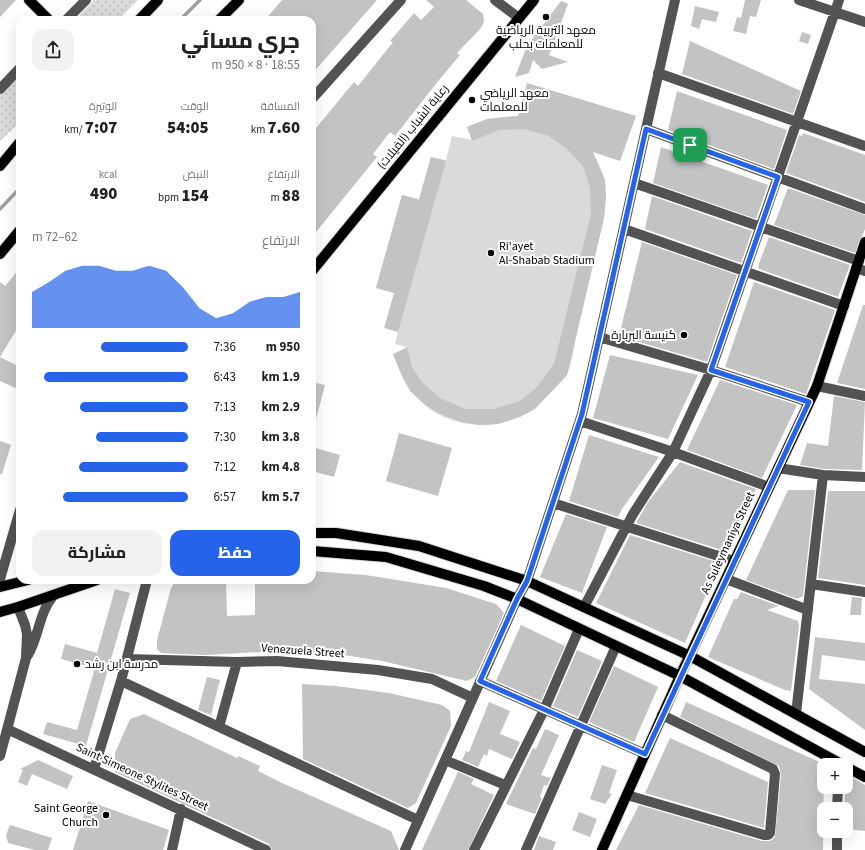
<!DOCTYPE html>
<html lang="ar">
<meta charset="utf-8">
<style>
body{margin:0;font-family:"Source Sans 3",Cairo,sans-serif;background:#f2f2f2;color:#222;direction:rtl;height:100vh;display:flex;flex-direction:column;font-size:15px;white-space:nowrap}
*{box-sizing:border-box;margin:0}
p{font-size:13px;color:#767676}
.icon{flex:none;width:22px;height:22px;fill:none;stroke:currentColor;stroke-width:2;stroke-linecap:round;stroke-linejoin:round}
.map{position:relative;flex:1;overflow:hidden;direction:ltr}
.drawer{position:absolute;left:16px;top:16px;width:300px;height:568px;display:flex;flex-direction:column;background:#fff;border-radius:12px;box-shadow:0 4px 16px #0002;direction:rtl}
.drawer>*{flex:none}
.tools{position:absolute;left:817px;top:758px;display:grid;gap:8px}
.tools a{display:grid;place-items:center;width:36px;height:36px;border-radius:8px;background:#fff;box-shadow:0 4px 16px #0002;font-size:20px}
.pin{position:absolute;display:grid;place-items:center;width:34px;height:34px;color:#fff;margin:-17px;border-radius:8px;box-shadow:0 2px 6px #0006}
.round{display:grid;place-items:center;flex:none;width:42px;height:42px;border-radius:12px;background:#f2f2f2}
.overview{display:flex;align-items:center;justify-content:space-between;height:68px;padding:0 16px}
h1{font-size:22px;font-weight:800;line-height:30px}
.stats{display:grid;grid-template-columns:repeat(3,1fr);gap:6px;height:68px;padding:4px 16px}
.stats div{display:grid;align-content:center}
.stats b{font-size:17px;font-weight:800}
.stats small{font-size:11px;font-weight:400}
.stats p{font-size:11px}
.chart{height:112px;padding:8px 16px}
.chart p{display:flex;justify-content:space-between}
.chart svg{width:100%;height:72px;margin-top:4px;fill:#2563eb;opacity:.7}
.primary-button{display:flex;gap:8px;margin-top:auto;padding:8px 16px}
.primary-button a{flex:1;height:46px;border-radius:12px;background:#2563eb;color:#fff;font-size:16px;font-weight:800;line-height:46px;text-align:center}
.primary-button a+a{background:#f2f2f2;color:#222}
ul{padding:0 16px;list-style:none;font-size:13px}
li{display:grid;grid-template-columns:64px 48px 1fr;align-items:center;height:30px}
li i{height:10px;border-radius:5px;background:#2563eb}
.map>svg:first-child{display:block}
</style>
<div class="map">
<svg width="865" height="850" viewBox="0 0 865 850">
<defs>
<pattern id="grass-dots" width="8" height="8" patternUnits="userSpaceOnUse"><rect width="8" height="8" fill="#dadada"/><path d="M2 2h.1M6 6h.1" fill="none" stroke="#b9b9b9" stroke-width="1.8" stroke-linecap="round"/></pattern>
</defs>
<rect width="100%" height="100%" fill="#fff"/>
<path fill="url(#grass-dots)" d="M94 0H138L118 20H75Z
M20 75V122L0 141V95Z"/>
<path fill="#dadada" d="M511 116 531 117 585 146 597 160 605 180 606 197 604 218C595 256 586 295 577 333 574 345 572 365 567 375 564 380 558 384 555 388 530 416 501 431 463 423 423 414 407 390 393 354L407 347 395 344 398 332 394 293 376 288 402 195 419 199 431 157 446 160 452 136 472 140 467 127 487 119Z"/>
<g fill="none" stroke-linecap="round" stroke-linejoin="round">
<path stroke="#a1a1a1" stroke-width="3.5" d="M180 20 200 0
M0 209 20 188"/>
</g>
<path fill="#c3c3c3" d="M0 0H16L0 17Z
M282 0H377L312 74V20H265Z
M426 0H466L483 14 484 22 481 28 457 53 460 55 439 80 395 136 390 132 373 154 377 157 312 237V133L354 82 358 86 393 42 390 41 414 13 421 20 434 7Z
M745 0H761L756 17 750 16 746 34 733 31 737 17 741 18Z
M561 1 568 4 549 55 568 62 542 69 533 60 529 73 515 77 527 46Z
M695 6 719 12 716 22 702 19 699 29 691 26Z
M802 32 811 35 808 44 799 41Z
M690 41 801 91 793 114 682 74Z
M527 83 636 116 620 161 593 152 605 180 606 197 604 218 567 375 535 409 520 417 498 424 479 425 461 422 438 413 423 403 410 391 402 376 393 354 407 348 412 367 422 382 440 398 465 409H494L520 401 537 387 554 364 591 214 590 188 583 166 567 149 549 136 524 129 499 130 472 141 467 127 487 119 518 116Z
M677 91 787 130 774 169 668 130Z
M803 133 865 155V202L786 173 799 135 802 136Z
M661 147 768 185 756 219 653 183Z
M431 157 446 161 398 332 384 328 394 293 376 288 402 195 419 200Z
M788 188 865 215V229L855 253 774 225Z
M652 196 752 231 741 263 645 229Z
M769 237 850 265 838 297 759 269 758 266Z
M642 242 737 275 707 362 619 336Z
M20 268V324L0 357V282L5 286Z
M754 282 835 310 806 394 725 367Z
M863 305H865V389L837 383Z
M610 355 698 375 668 439 593 418Z
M0 357 20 367V390L0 381Z
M720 380 797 405 762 478 687 450Z
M312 382 325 385 315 423 312 422Z
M834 396 865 402 862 470 824 469 800 465 807 443 828 446Z
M399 433 452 448 438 496 386 481Z
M589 435 659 457 622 509 618 517 569 501Z
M0 441 11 445 2 474H0Z
M312 447 340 455 334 477 312 471Z
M680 462 756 489 728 552 636 523 648 502Z
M788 490H815L803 596 797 599 746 580Z
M828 491H865V585L818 578Z
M566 514 607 527 582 593 540 577Z
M630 535 720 563 685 643 596 603Z
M312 571 366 575 446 588 496 604 504 613 475 677 467 681 382 661 331 653 280 651 205 655 161 653 157 649V640L171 588 176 580H226L227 616 255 615V580H312Z
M115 589 130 593 86 746 43 734 47 722 77 730 95 668 61 659 65 644 97 653Z
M741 592 779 606 767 610 798 621 799 625 791 691 785 690 708 657 734 599H737Z
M852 597 862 598 861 615H850Z
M521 625 565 646 541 701 496 681Z
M815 637 865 643V661L822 655 819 679 865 684V730L809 689Z
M577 650 602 661 578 717 553 706Z
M614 666 658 687 634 742 589 722Z
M207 677 220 680 211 715 198 710Z
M302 684 336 686 389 693 442 705 450 711 451 726 416 803 408 808 303 759Z
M489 702 510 711 500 734 520 742 512 759 489 749 487 756 484 754 478 767 462 760 466 751 469 752Z
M686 702 824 764 823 850H616L639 805 762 841H770L775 837 781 775 779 766 680 717Z
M144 714 237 758 238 756 260 766 258 771 282 783 391 831 399 850H272L269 844 115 772V753L130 719Z
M545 729 559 735 541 775 551 778 547 786 544 785 540 797 542 798 535 814 506 804 533 748 536 749Z
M670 738 768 782 764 828 645 793Z
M38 760 73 776 67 789 32 774 27 786 18 782 23 770 20 769Z
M602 765 617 770 609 793 612 794 605 804 590 799Z
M458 772 474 779 471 784 494 795 468 850H422Z
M846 774 865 785V831L846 829V809H844Z
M88 801 169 830 163 850H73Z
M579 812 597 819 590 837 572 830Z
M10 825 52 838 48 850H35L8 843 6 835Z
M539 836 556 842 553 850H534Z"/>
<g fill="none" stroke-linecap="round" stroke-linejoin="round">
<defs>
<path id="major" d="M29 0 49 20
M139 20 158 0
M219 20 239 0
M0 166 20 142
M0 254 20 230
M312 271 534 0
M312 533H336L419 546 527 581 690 656 865 752
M312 551 386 557 484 586 517 599 680 676 843 765
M0 587 28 580
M0 612 18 607 97 580
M846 767 865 777
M602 850 680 676 817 386 865 242"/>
</defs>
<use href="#major" stroke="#dbdbdb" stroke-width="12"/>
<path stroke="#535353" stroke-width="10" d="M495 0 519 18
M799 0 865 22
M66 20 86 0
M658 73 865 146
M0 89 20 68
M312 99 401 0
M646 129 865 209
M634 183 859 261
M624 229 844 306
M856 268 865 271
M599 337 711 370 809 402
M817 386 865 396
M580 421 673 452 769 487
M778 468 823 475 865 477
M553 503 734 561
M0 579 20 510
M726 579 808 610
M811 584 865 592
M584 607 633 514 673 452 711 370 839 0
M28 655C39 636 39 613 53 596
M127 659 237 662 277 661 378 670 432 679 473 698
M121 681 418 820
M480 681 645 754
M796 714 823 475
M219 727 237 662
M7 729 266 850
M0 756 26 658 27 634 25 625 18 607
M445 760 505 785
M94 769 121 681 147 580
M627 795 764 835H768L770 833 775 774 773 769 662 715
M837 809 838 787
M172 850 181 809
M405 850 517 599 527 581 582 414 675 0
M474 850 544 710 579 629
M526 850 616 646
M837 850V831"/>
<use href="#major" stroke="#000" stroke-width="10"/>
</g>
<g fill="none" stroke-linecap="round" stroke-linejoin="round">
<defs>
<path id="route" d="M646 129 778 177 711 370 809 402 645 754 480 681 517 599 527 581 582 414Z"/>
</defs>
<use href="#route" stroke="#fff" stroke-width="8"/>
<use href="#route" stroke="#2563eb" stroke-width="5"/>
</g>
<g fill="#000" stroke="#fff" stroke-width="1.5">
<circle cx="546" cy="17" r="4"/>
<circle cx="472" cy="100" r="4"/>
<circle cx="491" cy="253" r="4"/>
<circle cx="684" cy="335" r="4"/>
<circle cx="77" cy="664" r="4"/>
<circle cx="106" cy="815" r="4"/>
</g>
<g text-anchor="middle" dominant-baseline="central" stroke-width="4" stroke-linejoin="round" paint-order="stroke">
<g font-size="12" fill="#000" stroke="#fff" text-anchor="start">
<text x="546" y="30" text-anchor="middle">معهد التربية الرياضية<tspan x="546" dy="14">للمعلمات بحلب</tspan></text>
<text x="480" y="93">معهد الرياضي<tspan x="480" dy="14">للمعلمات</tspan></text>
<text x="499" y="246">Ri'ayet<tspan x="499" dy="14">Al-Shabab Stadium</tspan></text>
<text x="676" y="335" text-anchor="end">كنيسة البربارة</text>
<text x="85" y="664">مدرسة ابن رشد</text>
<text x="98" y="808" text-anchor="end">Saint George<tspan x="98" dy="14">Church</tspan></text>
</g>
<g font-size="12" fill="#000" stroke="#fff">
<text transform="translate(413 127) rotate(-51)">رعاية الشباب (الفيلات)</text>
<text transform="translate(728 543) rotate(-65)">As Suleymaniya Street</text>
<text transform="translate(303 651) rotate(4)">Venezuela Street</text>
<text transform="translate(142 777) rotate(25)">Saint Simeone Stylites Street</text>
</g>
</g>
</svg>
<div class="tools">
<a>+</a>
<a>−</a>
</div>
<div class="pin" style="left:690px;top:145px;background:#1e9e55"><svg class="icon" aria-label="arrive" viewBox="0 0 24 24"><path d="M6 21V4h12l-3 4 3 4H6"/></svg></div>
<section class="drawer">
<div class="overview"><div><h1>جري مسائي</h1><p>18:55 · 8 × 950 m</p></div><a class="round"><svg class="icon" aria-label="share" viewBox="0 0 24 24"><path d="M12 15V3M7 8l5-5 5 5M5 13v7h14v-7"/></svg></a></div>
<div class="stats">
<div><p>المسافة</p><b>7.60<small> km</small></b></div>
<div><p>الوقت</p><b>54:05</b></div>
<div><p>الوتيرة</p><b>7:07<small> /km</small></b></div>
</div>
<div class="stats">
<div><p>الارتفاع</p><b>88<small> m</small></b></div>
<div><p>النبض</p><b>154<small> bpm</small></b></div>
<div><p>kcal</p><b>490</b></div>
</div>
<div class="chart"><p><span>الارتفاع</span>62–72 m</p>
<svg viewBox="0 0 160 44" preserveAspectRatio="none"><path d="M0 44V22L10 16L20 9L30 6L40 6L50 9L60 9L70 6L80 9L90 19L100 32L110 38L120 35L130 28L140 25L150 25L160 22V44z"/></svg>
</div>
<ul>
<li><b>950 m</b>7:36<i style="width:56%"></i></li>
<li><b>1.9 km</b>6:43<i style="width:92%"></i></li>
<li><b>2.9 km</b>7:13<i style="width:69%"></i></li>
<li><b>3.8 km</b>7:30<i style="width:59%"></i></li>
<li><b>4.8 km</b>7:12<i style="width:70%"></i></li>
<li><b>5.7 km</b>6:57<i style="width:80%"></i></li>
</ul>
<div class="primary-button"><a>حفظ</a><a>مشاركة</a></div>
</section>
</div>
